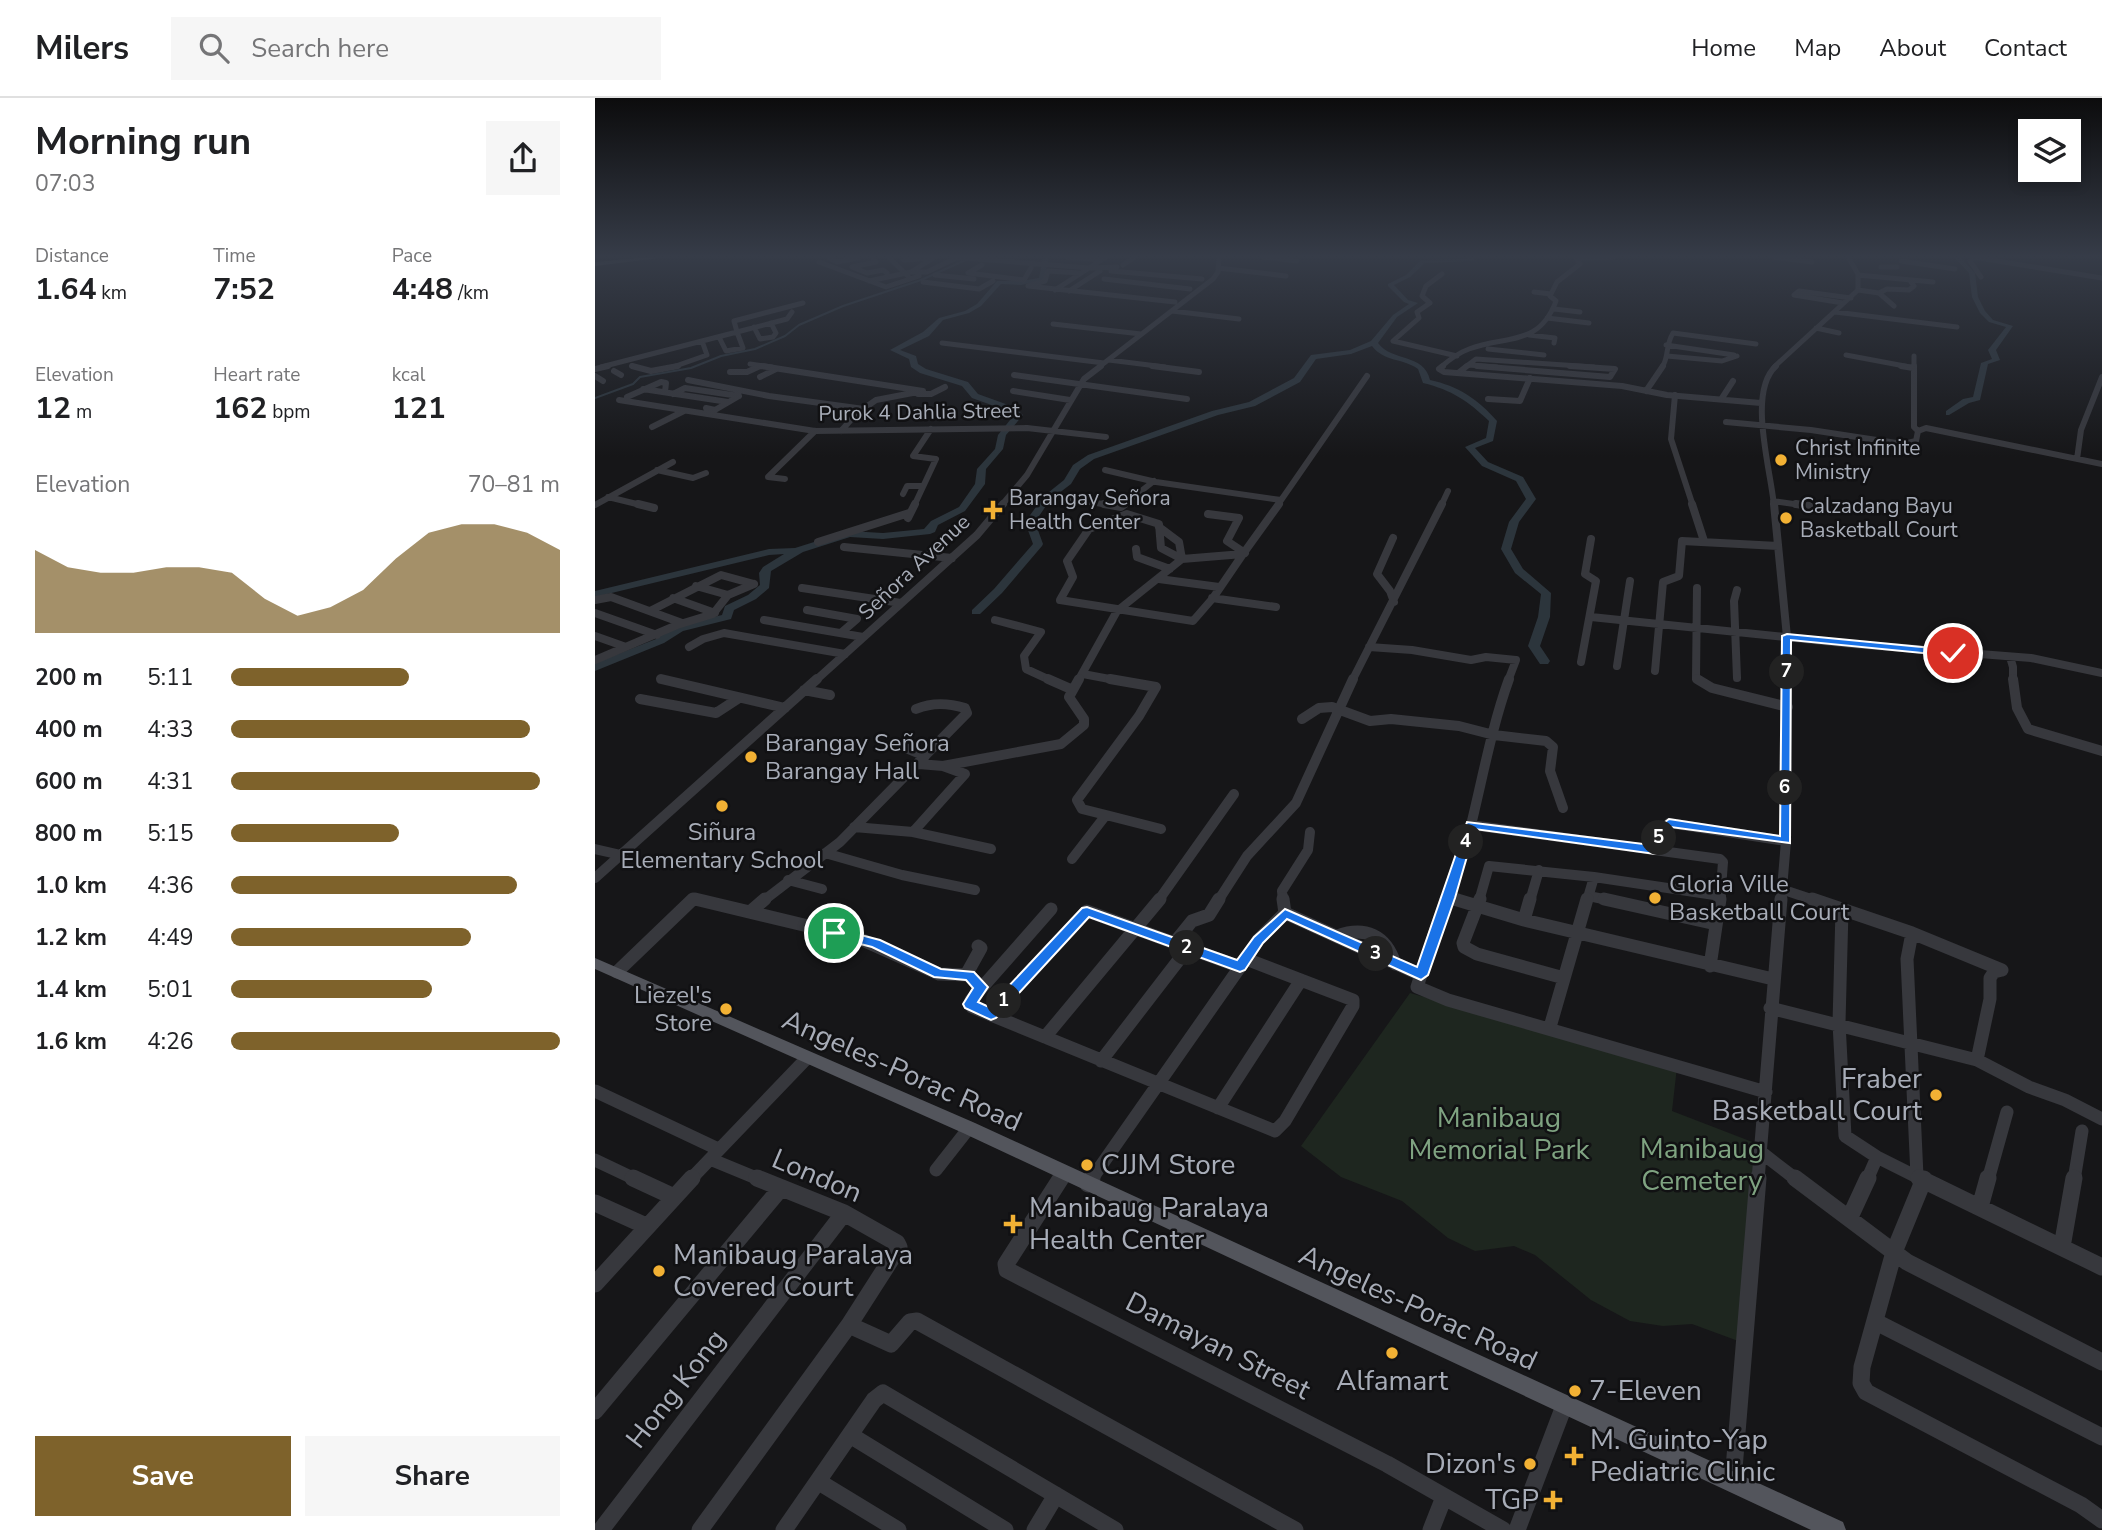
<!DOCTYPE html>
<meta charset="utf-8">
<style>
body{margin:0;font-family:"Nunito Sans",sans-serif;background:#f6f6f6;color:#202124;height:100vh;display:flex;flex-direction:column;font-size:26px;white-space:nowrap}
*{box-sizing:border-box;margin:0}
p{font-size:23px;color:#757577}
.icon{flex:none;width:38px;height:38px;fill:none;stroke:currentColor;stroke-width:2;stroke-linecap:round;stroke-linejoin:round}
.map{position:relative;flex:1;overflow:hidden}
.sheet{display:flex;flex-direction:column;background:#fff;width:595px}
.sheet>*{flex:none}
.tools{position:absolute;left:1423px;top:21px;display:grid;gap:14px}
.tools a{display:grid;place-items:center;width:63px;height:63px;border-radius:0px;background:#fff;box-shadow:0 4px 10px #0003;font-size:35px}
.pin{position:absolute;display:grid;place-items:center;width:60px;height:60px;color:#fff;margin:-30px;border:4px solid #fff;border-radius:50%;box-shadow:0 2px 7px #0007}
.km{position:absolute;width:35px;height:35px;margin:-18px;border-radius:50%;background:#222;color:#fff;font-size:19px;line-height:35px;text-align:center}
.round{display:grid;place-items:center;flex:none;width:74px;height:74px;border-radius:0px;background:#f6f6f6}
.head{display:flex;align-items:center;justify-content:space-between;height:119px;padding:0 35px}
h1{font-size:38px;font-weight:700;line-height:52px}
.stats{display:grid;grid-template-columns:repeat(3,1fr);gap:10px;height:119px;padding:7px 35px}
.stats div{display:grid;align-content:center}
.stats b{font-size:30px;font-weight:700}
.stats small{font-size:19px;font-weight:400}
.stats p{font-size:19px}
.chart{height:196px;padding:14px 35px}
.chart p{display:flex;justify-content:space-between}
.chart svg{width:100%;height:126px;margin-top:7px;fill:#7e622b;opacity:.7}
.primary-button{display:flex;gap:14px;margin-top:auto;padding:14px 35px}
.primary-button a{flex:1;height:80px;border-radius:0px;background:#7e622b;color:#fff;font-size:28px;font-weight:700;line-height:80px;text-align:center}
.primary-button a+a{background:#f6f6f6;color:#202124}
ul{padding:0 35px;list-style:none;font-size:23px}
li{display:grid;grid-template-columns:112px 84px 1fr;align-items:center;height:52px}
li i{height:18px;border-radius:9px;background:#7e622b}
header{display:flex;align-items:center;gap:42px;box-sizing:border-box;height:98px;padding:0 35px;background:#fff;border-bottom:2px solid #e0e0e0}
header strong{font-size:33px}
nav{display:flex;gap:38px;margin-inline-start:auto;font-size:24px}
.search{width:490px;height:63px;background:#f6f6f6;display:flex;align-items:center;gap:18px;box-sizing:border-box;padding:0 24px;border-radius:0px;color:#757577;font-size:26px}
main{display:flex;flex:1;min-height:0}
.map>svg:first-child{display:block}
</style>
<header>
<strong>Milers</strong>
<div class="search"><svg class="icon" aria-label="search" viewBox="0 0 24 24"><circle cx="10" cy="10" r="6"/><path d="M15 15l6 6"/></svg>Search here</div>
<nav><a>Home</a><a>Map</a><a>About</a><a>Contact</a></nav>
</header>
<main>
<section class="sheet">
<div class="head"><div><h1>Morning run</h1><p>07:03</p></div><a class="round"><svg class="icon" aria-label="share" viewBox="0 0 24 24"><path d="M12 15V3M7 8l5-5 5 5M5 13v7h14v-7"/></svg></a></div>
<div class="stats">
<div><p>Distance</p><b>1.64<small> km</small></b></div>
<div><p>Time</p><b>7:52</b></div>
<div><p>Pace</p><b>4:48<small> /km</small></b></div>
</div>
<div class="stats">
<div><p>Elevation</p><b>12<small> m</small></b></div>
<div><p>Heart rate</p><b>162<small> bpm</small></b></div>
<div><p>kcal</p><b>121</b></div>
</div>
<div class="chart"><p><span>Elevation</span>70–81 m</p>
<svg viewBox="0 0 160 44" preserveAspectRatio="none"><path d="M0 44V15L10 21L20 23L30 23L40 21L50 21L60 23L70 32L80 38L90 35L100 29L110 18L120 9L130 6L140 6L150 9L160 15V44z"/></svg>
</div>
<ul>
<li><b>200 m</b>5:11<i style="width:54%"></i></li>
<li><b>400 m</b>4:33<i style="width:91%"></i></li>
<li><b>600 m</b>4:31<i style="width:94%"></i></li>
<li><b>800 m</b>5:15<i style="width:51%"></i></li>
<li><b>1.0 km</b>4:36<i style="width:87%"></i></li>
<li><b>1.2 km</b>4:49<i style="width:73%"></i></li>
<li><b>1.4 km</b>5:01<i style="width:61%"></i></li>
<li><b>1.6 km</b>4:26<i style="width:100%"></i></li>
</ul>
<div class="primary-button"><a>Save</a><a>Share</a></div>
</section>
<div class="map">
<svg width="1507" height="1432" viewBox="0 0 1507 1432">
<rect width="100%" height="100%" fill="#161618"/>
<path fill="#1e261f" d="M815 895 1082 969 1077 1013 1160 1045 1146 1244 1097 1226 1068 1228 1035 1223 996 1202 940 1157 919 1148 880 1153 853 1140 807 1103 746 1079 706 1048Z"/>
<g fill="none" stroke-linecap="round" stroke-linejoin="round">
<path stroke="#2c353c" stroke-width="2" d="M0 300 38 286 45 279 96 270 126 258 160 251 190 238 204 227 248 208 326 182 373 161"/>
<path fill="#2c353c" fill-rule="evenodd" d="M448 159H454L449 182 426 187 406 186 386 208 374 215 348 222 334 238 305 252 321 258 323 266 331 271 373 284 383 296 419 309 428 317 411 337 408 351 391 371 390 386 370 413 343 427 340 434 335 436 288 441 255 439 208 454 176 473 174 490 161 501 139 512 136 521 88 533 69 545 0 573V565L61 541 80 528 127 517 130 508 153 497 165 487 164 475 168 469 189 456 174 457 0 499V493L174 451 200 450 254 433 288 435 329 431 336 423 364 409 380 386 382 371 400 351 403 337 419 317 413 313 377 300 367 288 325 275 316 269 314 261 295 252 328 234 344 220 370 213 382 206 402 183H426L444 180Z
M872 159H878L880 163 830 165 815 179 799 187 813 202 823 205 802 219 783 245C797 264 829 255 835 282 863 288 883 301 902 323L898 343 880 350 893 364 928 379 941 401 924 424 916 451 928 471 956 495 955 519 945 548 955 563 953 566H945L933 548 943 519 946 496 920 475 906 451 914 424 931 401 921 383 887 368 870 349 891 340 894 323C873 303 857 292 828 285L823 271C808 260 789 264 777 248L756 256 721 261 705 284 660 308 623 317 499 361 485 371 476 386 455 402 440 424 448 446 447 448 407 495 385 516H377V512L399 491 438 446 430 424 449 398 469 382 478 367 493 357 617 313 654 304 699 280 716 257 755 252 776 243 798 217 814 206 809 204 793 188V186L811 177 826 162 873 161Z
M1359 159H1365L1380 175 1383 199 1390 213 1398 222 1418 228 1401 252 1405 262 1393 266 1385 302 1374 305 1354 317H1351V313L1368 301 1378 299 1386 265 1397 261 1393 252 1411 229 1394 224 1385 215 1377 199 1374 175Z"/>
<path stroke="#37383d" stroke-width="5" d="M277 159 281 164 257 169 272 175 288 172 292 175
M293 159 313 178
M357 159 494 170 522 169
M473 159 506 162
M669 159 702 163
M1178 159 1217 164
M1378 159 1507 180
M1378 159 1375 163 1386 179
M234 160 242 164 263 160
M309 162 337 160
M1306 163 1360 171
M224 164 291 189 324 178
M387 167 373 175 429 182 436 170
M528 167 540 159
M1286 169H1302
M623 170 691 178
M516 173 607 181
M318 174H332L361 160
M485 175 453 173 450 183 433 188 580 204
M847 176 831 188 827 198 835 205 822 214 824 220 798 243 862 258
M340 177 379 181
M1263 177 1338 184
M509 181 595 191
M274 183 316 174 340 159
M328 184 384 191 398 183
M460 192 511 159
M1263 192 1284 195 1299 208
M474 193 505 173
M939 194 956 196
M1284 195 1292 191 1314 192 1319 188 1316 184
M1248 205 1199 197 1204 193 1256 200
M959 211 985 214
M577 213 644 221
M1240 214 1362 229
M952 220 994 225
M458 226 546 236
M159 229 165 241 178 239 181 235 176 225
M1221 230 1244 235
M934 237 960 240 959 245
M124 239 131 253 148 250 142 234 192 221 197 214
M347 245 509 265
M1071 247 1139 257
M893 251 949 257
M1251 257 1315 269
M1072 258 1127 263 1142 258
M1319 258V269
M514 262 570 269
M155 266 177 269
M873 267 902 269
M873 267 881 261 999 269
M37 268 41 269
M6 269 142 234 139 223 208 205
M78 269 112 257 107 243
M162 269 165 268
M504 269 618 181 623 174 624 159
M846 269C854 262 863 255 874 251 911 237 944 249 961 203L955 198 962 184 985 166 981 160 1018 159
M870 269 873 267
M1067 269C1074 260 1070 248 1078 235L1161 246
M1179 269 1263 192V176L1253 159"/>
<path stroke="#37383d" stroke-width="6" d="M37 268 56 273 83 268
M166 268 328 293 281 302 261 316 246 333
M557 268 604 274
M848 268 844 271 849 274 1027 288 1072 297 1166 305
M882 268 1015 279 1020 271 975 268
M1306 268 1318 270
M1319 268V329L1323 333
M0 271 13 268
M19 273 26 277
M135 274H152L165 268
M863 275 872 268
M419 277 592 301
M0 278 8 283
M165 279 181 271
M93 282 174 298 269 311
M48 291 133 304
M418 293 475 302
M1051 293 1068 268
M78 296 90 290 144 298
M323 296H336L350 289
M1080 297 1076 341 1098 408
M32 299 66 284 71 285 70 294
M1127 300 1138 283
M893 301 925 303 935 280
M24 302 220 333 432 330 511 339
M111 310 120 312 144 298
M1131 324 1216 332 1308 346 1321 343 1323 333 1331 330 1507 366
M57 329 89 313
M1482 361 1486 332 1507 279
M62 372 98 380 111 375
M510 372 561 384 686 402
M190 381 173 379 220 333
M308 396 312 388H327
M13 399 50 408
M472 400 519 408
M1178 403 1213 408
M0 407 78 364
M319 408 341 361 318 358 336 331
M406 408 432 377 489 281 506 268
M527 408 559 383
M682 408 772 278
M846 408 853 393
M1179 408C1176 372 1152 294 1181 268"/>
<path stroke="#37383d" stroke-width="8" d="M43 406 59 410
M509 406 526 409 530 406
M1097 406 1109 443
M1179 406 1192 539V583
M1201 406 1214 408
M532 416 564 426 566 450 587 461 648 456 618 500 598 523 465 502 478 479 472 463 494 431Z
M613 416 644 420 632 443 650 455
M313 420 320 406
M798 440 782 476 795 493 799 504
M223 444 314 415
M249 449 357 460
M541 451 542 459 575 471
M648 456 684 406
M564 481 624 489
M101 488 133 497
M207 490 306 505
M1102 490 1101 580 1105 583
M1142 492 1139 503 1142 580
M78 500 120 515
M617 500 681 509
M0 502 16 499 87 525
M212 512 262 521 247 534
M55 513 126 477 159 486
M0 515 62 537
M996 519 1257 546 1436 560 1507 575
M169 522 268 539
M400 522 446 534 429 558 431 571 457 583
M0 538 31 549
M94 549 108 541 129 535 250 556
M774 549 817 552 876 562 891 559 921 562 913 583
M1415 559 1418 569V583
M0 562 82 527 118 516 133 497 159 486
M986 564 1001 483 990 476 996 441
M1022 568 1035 483
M1060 573 1068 484 1084 478 1087 443 1183 448
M488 576 525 583
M66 581 73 583
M220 583 382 437 408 406
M483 583 522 513 587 461 584 444 564 429
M757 583 847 406"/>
<path stroke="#37383d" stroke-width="10" d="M66 581 190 610
M453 581 478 592
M1102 581 1117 590 1193 609
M1418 581 1422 610 1433 631 1507 653
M209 592 235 597
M45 601 121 615 144 600
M707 621 724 610 737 609 775 623 796 621 864 628 899 637 951 643 958 649 955 673 968 710
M301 646 330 658
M348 668 466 646 489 627V621L474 599 484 581
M511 717 566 731
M876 727C888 678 897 628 914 581
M259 729 318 734 396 751
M318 734 370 676 348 668 324 666
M0 751 26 757
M1060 752 1066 733 1074 725 1191 743
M230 755 307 777 380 792
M477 761 511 717 487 711 482 702 544 618 561 589 515 581
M0 780 222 581
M193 782 227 791
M1186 791 1222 803
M994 798 1017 803
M854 800 865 803
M96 803 98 801 107 803
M168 803 245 744 372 615 370 610C353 605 338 604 321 611
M563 803 639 696
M623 803 652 758 701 705 758 581
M688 803 687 793 713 752 715 734
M851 803 876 727 1125 761 1128 764 1125 803
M884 803 894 768 999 779 1126 798
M935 803 944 772
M992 803 999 779
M1186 803 1191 743 1192 581"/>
<path stroke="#37383d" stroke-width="13" d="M100 801 263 840 344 876 374 877 386 889
M688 801 690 815
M851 801 822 889 853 902 1171 994
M859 801 929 822 1178 881
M885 801 868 845 869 849 882 856 969 880
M1009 801 1121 826
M1217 801 1317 835 1407 872
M1247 812 1244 925 1250 1038 1282 1059 1328 1082
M492 813 645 869 651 861 758 902V908L690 1023 680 1033 396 917Z
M155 814 170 801
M929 822 935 801
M1317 835 1312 861 1322 1078
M742 838C770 828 791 837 800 866
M580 844 597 823 614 817 624 801
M651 861 663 842 690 815 826 877
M1115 868 1125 801
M22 874 98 801
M371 877 386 850 383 848
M1175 910 1382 962 1434 989 1470 1002 1507 1021
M396 917 377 909 376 902 456 811
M955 929 992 801
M450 939 565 801
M1382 962 1395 901V880L1399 874 1407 872
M506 963 593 850
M0 993 123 1051
M623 1010 706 882
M1167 1055 1202 1082
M115 1061 166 1082
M0 1062 42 1082
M341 1072 374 1030
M95 1082 212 960
M465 1082 469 1075
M496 1082 645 869
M1163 1082 1186 801
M1272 1082 1282 1059
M1393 1082 1412 1014
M1479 1082 1487 1033"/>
<path stroke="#37383d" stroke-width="17" d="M38 1080 79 1099
M466 1080 411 1166 412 1172 792 1366 908 1432
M1200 1080 1312 1164 1507 1264
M1324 1080 1507 1169
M1329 1081 1299 1154 1267 1269 1266 1285 1271 1294 1486 1407 1507 1422
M493 1086 497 1080
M0 1105 51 1128
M1385 1109 1393 1080
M1255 1119 1273 1080
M1467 1149 1479 1080
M0 1186 97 1080
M1281 1224 1507 1339
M254 1227 296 1246 315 1224 322 1223 700 1432
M0 1313 186 1090
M255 1337 410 1432
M1138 1383 1163 1080
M224 1384 303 1432
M6 1432 249 1115
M105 1432 254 1227 304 1149 302 1145 249 1115 162 1080
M189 1432 279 1302 288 1295 520 1432
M440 1432 461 1397
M836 1432 849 1399
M922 1432 969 1308"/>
<path fill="#53555c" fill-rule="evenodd" d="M55 159H73L0 168V164Z
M0 860 380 1025 1248 1424 1251 1432H1216L368 1035 0 871Z"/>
</g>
<linearGradient id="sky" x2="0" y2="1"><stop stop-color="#0c0c0d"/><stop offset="0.44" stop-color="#363c48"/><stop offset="1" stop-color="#363c48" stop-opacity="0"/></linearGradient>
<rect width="1507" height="359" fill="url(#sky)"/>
<path fill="#1a73e8" stroke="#fff" stroke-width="2" d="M1192 536 1358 552 1363 555 1358 558 1196 542 1195 745 1076 729 1072 734 1064 754 1060 756 880 731 860 800 833 877 826 882 692 821 668 845 650 872 645 874 494 819 401 920 396 922 370 910 368 906 378 890 371 882 339 879 277 849 234 838 232 835 239 830 285 842 346 871 379 874 393 889 383 904 394 909 487 810 492 809 642 862 659 839 690 811 822 869 872 724 1056 747 1062 730 1074 721 1185 738 1187 538Z"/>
<g fill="#f2b134" stroke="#111113" stroke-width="2.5">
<circle cx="1186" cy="362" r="7"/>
<path d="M394.5 401.5h7v7h7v7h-7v7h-7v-7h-7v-7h7z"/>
<circle cx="1191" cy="420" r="7"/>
<circle cx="156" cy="659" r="7"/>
<circle cx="127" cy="708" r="7"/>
<circle cx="1060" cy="800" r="7"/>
<circle cx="131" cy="911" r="7"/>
<circle cx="1341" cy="997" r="7"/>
<circle cx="492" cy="1067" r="7"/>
<path d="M414.5 1115.5h7v7h7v7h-7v7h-7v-7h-7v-7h7z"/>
<circle cx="64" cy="1173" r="7"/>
<circle cx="797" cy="1255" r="7"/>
<circle cx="980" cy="1293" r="7"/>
<path d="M975.5 1347.5h7v7h7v7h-7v7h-7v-7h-7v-7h7z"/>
<circle cx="935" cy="1366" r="7"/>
<path d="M954.5 1391.5h7v7h7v7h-7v7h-7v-7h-7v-7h7z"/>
</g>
<g text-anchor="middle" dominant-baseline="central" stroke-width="5" stroke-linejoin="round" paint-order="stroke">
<g font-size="21" fill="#a8adb8" stroke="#111113">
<text transform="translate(324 314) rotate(-1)">Purok 4 Dahlia Street</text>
<text transform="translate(319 469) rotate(-43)">Señora Avenue</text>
</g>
<g font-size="21" fill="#a8adb8" stroke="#111113" text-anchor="start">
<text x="1200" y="350">Christ Infinite<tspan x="1200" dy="24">Ministry</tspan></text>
<text x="414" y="400">Barangay Señora<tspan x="414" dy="24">Health Center</tspan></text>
<text x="1205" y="408">Calzadang Bayu<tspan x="1205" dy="24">Basketball Court</tspan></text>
</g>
<g font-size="24" fill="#a8adb8" stroke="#111113" text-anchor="start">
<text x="170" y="645">Barangay Señora<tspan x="170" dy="28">Barangay Hall</tspan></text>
<text x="127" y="734" text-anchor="middle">Siñura<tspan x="127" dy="28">Elementary School</tspan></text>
<text x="1074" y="786">Gloria Ville<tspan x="1074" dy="28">Basketball Court</tspan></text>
<text x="117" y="897" text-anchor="end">Liezel's<tspan x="117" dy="28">Store</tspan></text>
</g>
<g font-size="28" fill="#a8adb8" stroke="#111113">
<text transform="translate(307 973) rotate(24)">Angeles-Porac Road</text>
<text transform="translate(222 1078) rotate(23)">London</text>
<text transform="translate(823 1210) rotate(25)">Angeles-Porac Road</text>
<text transform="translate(623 1248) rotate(27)">Damayan Street</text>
<text transform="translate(81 1291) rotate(-52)">Hong Kong</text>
</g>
<g font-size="28" fill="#a8adb8" stroke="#111113" text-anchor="start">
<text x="1327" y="981" text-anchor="end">Fraber<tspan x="1327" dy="32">Basketball Court</tspan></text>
<text x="506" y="1067">CJJM Store</text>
<text x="434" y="1110">Manibaug Paralaya<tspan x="434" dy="32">Health Center</tspan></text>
<text x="78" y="1157">Manibaug Paralaya<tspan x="78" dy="32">Covered Court</tspan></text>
<text x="797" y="1283" text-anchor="middle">Alfamart</text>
<text x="994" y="1293">7-Eleven</text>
<text x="995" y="1342">M. Guinto-Yap<tspan x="995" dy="32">Pediatric Clinic</tspan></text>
<text x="921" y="1366" text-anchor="end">Dizon's</text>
<text x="944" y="1402" text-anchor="end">TGP</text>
</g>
<g font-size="28" fill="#7fa381" stroke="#111113">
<text x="904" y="1020">Manibaug<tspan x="904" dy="32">Memorial Park</tspan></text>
<text x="1107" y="1051">Manibaug<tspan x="1107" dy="32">Cemetery</tspan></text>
</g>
</g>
</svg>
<div class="tools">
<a><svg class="icon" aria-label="layers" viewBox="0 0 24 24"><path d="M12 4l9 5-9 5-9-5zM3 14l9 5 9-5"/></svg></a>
</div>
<div class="pin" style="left:239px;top:835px;background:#1e9e55"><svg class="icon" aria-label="arrive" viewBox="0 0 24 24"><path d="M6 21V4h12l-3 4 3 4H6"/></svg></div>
<div class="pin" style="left:1358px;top:555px;background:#d93025"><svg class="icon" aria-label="check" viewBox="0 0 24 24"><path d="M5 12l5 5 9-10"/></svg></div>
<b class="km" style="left:409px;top:903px">1</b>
<b class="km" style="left:592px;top:850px">2</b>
<b class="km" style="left:781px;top:856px">3</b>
<b class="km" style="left:871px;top:744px">4</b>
<b class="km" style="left:1064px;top:740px">5</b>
<b class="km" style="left:1190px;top:690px">6</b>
<b class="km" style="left:1192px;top:574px">7</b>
</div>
</main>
